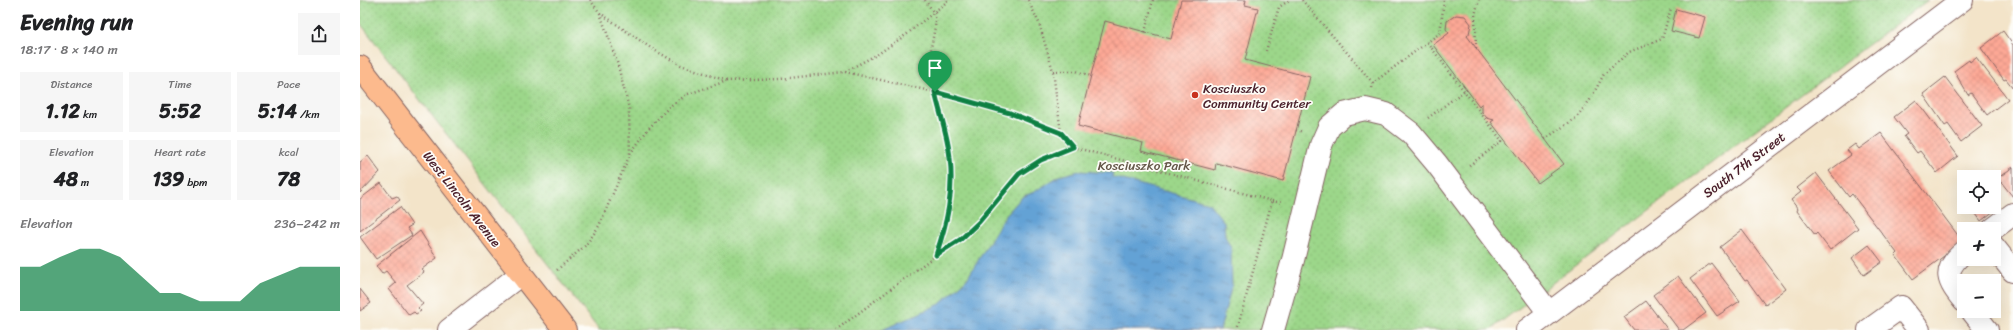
<!DOCTYPE html>
<meta charset="utf-8">
<style>
body{margin:0;font-family:Sriracha,sans-serif;background:#f6f6f6;color:#202124;height:100vh;display:flex;flex-direction:column;font-size:15px;white-space:nowrap}
*{box-sizing:border-box;margin:0}
p{font-size:13px;color:#757577}
.icon{flex:none;width:22px;height:22px;fill:none;stroke:currentColor;stroke-width:2;stroke-linecap:round;stroke-linejoin:round}
.map{position:relative;flex:1;overflow:hidden}
.side{display:flex;flex-direction:column;background:#fff;width:360px}
.side>*{flex:none}
.controls{position:absolute;left:1597px;top:170px;display:grid;gap:8px}
.controls a{display:grid;place-items:center;width:44px;height:44px;border-radius:0px;background:#fff;box-shadow:0 4px 16px #0002;font-size:20px}
.pin{position:absolute;display:grid;place-items:center;width:34px;height:34px;color:#fff;margin:-41px -17px;border-radius:50% 50% 50% 0;rotate:-45deg;box-shadow:0 0 4px #0007}
.pin .icon{rotate:45deg}
.round{display:grid;place-items:center;flex:none;width:42px;height:42px;border-radius:0px;background:#f6f6f6}
.head{display:flex;align-items:center;justify-content:space-between;height:68px;padding:0 20px}
h1{font-size:22px;font-weight:800;line-height:30px}
.stats{display:grid;grid-template-columns:repeat(3,1fr);gap:6px;height:68px;padding:4px 20px}
.stats div{display:grid;align-content:center;border-radius:0px;background:#f6f6f6;text-align:center}
.stats b{font-size:20px;font-weight:800}
.stats small{font-size:11px;font-weight:400}
.stats p{font-size:11px}
.chart{height:112px;padding:8px 20px}
.chart p{display:flex;justify-content:space-between}
.chart svg{width:100%;height:72px;margin-top:4px;fill:#0b8043;opacity:.7}
main{display:flex;flex:1;min-height:0}
.map>svg:first-child{display:block}
</style>
<main>
<section class="side">
<div class="head"><div><h1>Evening run</h1><p>18:17 · 8 × 140 m</p></div><a class="round"><svg class="icon" aria-label="share" viewBox="0 0 24 24"><path d="M12 15V3M7 8l5-5 5 5M5 13v7h14v-7"/></svg></a></div>
<div class="stats">
<div><p>Distance</p><b>1.12<small> km</small></b></div>
<div><p>Time</p><b>5:52</b></div>
<div><p>Pace</p><b>5:14<small> /km</small></b></div>
</div>
<div class="stats">
<div><p>Elevation</p><b>48<small> m</small></b></div>
<div><p>Heart rate</p><b>139<small> bpm</small></b></div>
<div><p>kcal</p><b>78</b></div>
</div>
<div class="chart"><p><span>Elevation</span>236–242 m</p>
<svg viewBox="0 0 160 44" preserveAspectRatio="none"><path d="M0 44V17L10 17L20 11L30 6L40 6L50 11L60 22L70 33L80 33L90 38L100 38L110 38L120 27L130 22L140 17L150 17L160 17V44z"/></svg>
</div>
</section>
<div class="map">
<svg width="1653" height="330" viewBox="0 0 1653 330">
<defs>
<pattern id="park-dots" width="8" height="8" patternUnits="userSpaceOnUse"><rect width="8" height="8" fill="#9cd78a"/><path d="M2 2h.1M6 6h.1" fill="none" stroke="#88b877" stroke-width="1.8" stroke-linecap="round"/></pattern>
<pattern id="water-ripples" width="26" height="14" patternUnits="userSpaceOnUse"><rect width="26" height="14" fill="#63a2d5"/><path d="M2 4q2-2 4 0t4 0M15 11q2-2 4 0t4 0" fill="none" stroke="#5483ad"/></pattern>
<pattern id="building-cross-hatch" width="8" height="8" patternUnits="userSpaceOnUse"><rect width="8" height="8" fill="#fda895"/><path d="M0 0l8 8M0 8l8-8" fill="none" stroke="#da9081"/></pattern>
</defs>
<rect width="100%" height="100%" fill="#fdfcf7"/>
<filter id="ink" filterUnits="userSpaceOnUse"><feTurbulence type="fractalNoise" baseFrequency=".025" numOctaves="2"/><feDisplacementMap in="SourceGraphic" scale="8" xChannelSelector="R" yChannelSelector="G"/><feConvolveMatrix kernelMatrix="1 2 1 2 8 2 1 2 1" color-interpolation-filters="sRGB"/></filter>
<filter id="wash" filterUnits="userSpaceOnUse"><feTurbulence type="fractalNoise" baseFrequency=".012" numOctaves="4" result="noise"/><feDisplacementMap in="SourceGraphic" scale="16" xChannelSelector="R" yChannelSelector="G"/><feGaussianBlur stdDeviation="0.9" result="paint"/><feColorMatrix in="noise" values="0 0 0 0 0 0 0 0 0 0 0 0 0 0 0 0 0 1.4 0 .05"/><feComposite in="paint" operator="in"/></filter>
<g filter="url(#wash)">
<rect width="100%" height="100%" fill="#f3e4c9"/>
<path fill="url(#park-dots)" stroke="#737b5a" d="M0 0H1568L1130 330H239L0 23Z"/>
<path fill="url(#water-ripples)" stroke="#566080" d="M719 171 753 173 752 177 849 203 864 222 865 236 871 248 872 285 860 330H522L580 304 607 279 645 216 662 197 674 192 699 176Z"/>
<g id="blocks">
<path fill="url(#building-cross-hatch)" d="M821 0H886L885 5 898 8 885 60 950 77 923 181 856 163 855 170 781 151 783 143 718 126 745 21 811 39Z
M1316 9 1345 17 1339 38 1311 31Z
M1096 15 1105 16 1111 24 1109 34 1107 36 1204 164 1178 183 1131 122 1134 120 1127 118 1122 112V103L1119 106 1073 45 1089 33 1086 29 1087 21Z
M1643 31 1653 45V88L1646 79 1644 80 1621 48Z
M1616 57 1648 99 1627 115 1611 93 1608 95 1594 71 1609 60 1610 62Z
M1585 77 1622 126 1601 142 1588 124 1585 126 1563 94Z
M1556 100 1598 156 1577 173 1560 151 1557 153 1544 136 1547 134 1534 117Z
M1521 133 1603 242 1553 279 1535 255 1537 253 1492 194 1489 197 1469 171 1491 155 1487 150 1495 144 1499 149Z
M8 156 20 172 0 193V162Z
M1653 167V197L1638 178Z
M1456 173 1498 228 1470 250 1457 233 1455 235 1437 211 1438 209 1431 200 1441 192 1437 188Z
M21 183 32 198 37 196 40 200 0 231V199Z
M1634 200 1639 207 1621 221 1611 207H1634Z
M40 207 52 225 47 228 52 235 16 259 0 237Z
M1382 230 1426 289 1405 305 1387 280 1385 281 1360 247Z
M60 231 77 258 62 269 64 272 47 285 63 304 58 308 61 311 56 314 54 312 49 315 29 289 36 283 26 271 22 274 16 266Z
M1509 245 1522 262 1504 275 1492 258Z
M1351 263 1380 301 1357 316 1330 279Z
M1318 276 1346 313 1323 330H1319L1293 295Z
M0 289 11 303 0 311Z
M1286 301 1308 330H1274L1264 317Z"/>
</g>
</g>
<g filter="url(#ink)">
<use href="#blocks" fill-opacity="0" stroke="#856462" stroke-width="1"/>
<g fill="none" stroke-linecap="round" stroke-linejoin="round">
<defs>
<path id="minor" d="M1633 229 1653 214
M1634 247 1653 271
M1604 252C1581 271 1588 281 1604 301
M1612 311 1627 330
M89 330 161 274
M913 330 933 260 961 145 969 127 984 114 1005 109 1026 114 1051 133 1077 164 1189 313
M1167 330 1602 0
M1509 330 1541 307 1559 330"/>
<path id="major" d="M0 67 205 330"/>
</defs>
<use href="#minor" stroke="#856462" stroke-width="24"/>
<use href="#major" stroke="#856462" stroke-width="24"/>
<path stroke="#856462" stroke-width="2.5" stroke-dasharray="1 3" stroke-linecap="butt" d="M230 0 240 13 294 50 321 65 367 81
M565 0 574 13 576 21 571 48 572 71 590 158 591 195 586 225 576 254
M668 0 679 23 693 71 701 133 713 147 912 201 877 330
M942 0 1013 83
M240 13 257 62 269 108 270 154
M785 32 793 0
M1067 42 1142 141 1107 167
M1116 48 1115 15 1119 0
M906 51 919 7 930 0
M693 71H716L731 76
M485 72 575 92 650 113 701 133
M1012 88 1013 83 1080 33 1084 0
M1068 118 1104 91
M936 130 943 132
M1185 139 1216 118 1230 100 1244 74 1269 52 1302 39 1311 8
M912 201 923 203
M197 270 226 245 239 226 270 154 289 128 310 106 328 94 367 81 420 79 484 72 518 54 547 34 589 0
M476 330 576 255 601 239 619 222 659 174 681 160 713 147"/>
<use href="#minor" stroke="#fff" stroke-width="22"/>
<use href="#major" stroke="#fcba8d" stroke-width="22"/>
</g>
</g>
<g fill="none" stroke-linecap="round" stroke-linejoin="round" filter="url(#ink)">
<defs>
<path id="route" d="M575 92 650 113 701 133 713 147 681 160 659 174 619 222 601 239 576 255C587 223 594 192 590 158 588 136 580 114 575 92Z"/>
</defs>
<use href="#route" stroke="#fff" stroke-width="8"/>
<use href="#route" stroke="#0b8043" stroke-width="5"/>
</g>
<circle fill="#c8321e" stroke="#fdfcf7" stroke-width="1.5" cx="835" cy="95" r="4"/>
<g text-anchor="middle" dominant-baseline="central" stroke-width="3.5" stroke-linejoin="round" paint-order="stroke">
<g font-size="13" fill="#4a1f2b" stroke="#fdfcf7" text-anchor="start">
<text x="843" y="88">Kosciuszko<tspan x="843" dy="15">Community Center</tspan></text>
</g>
<g font-size="13" fill="#635648" stroke="#fdfcf7">
<text x="784" y="165">Kosciuszko Park</text>
</g>
<g font-size="13" fill="#4a1f2b" stroke="#fdfcf7">
<text transform="translate(1384 165) rotate(-37)">South 7th Street</text>
<text transform="translate(102 199) rotate(52)">West Lincoln Avenue</text>
</g>
</g>
</svg>
<div class="controls">
<a><svg class="icon" aria-label="locate" viewBox="0 0 24 24"><circle cx="12" cy="12" r="6"/><path d="M12 2v4M12 18v4M2 12h4M18 12h4"/></svg></a>
<a>+</a>
<a>−</a>
</div>
<div class="pin" style="left:575px;top:92px;background:#1e9e55"><svg class="icon" aria-label="arrive" viewBox="0 0 24 24"><path d="M6 21V4h12l-3 4 3 4H6"/></svg></div>
</div>
</main>
